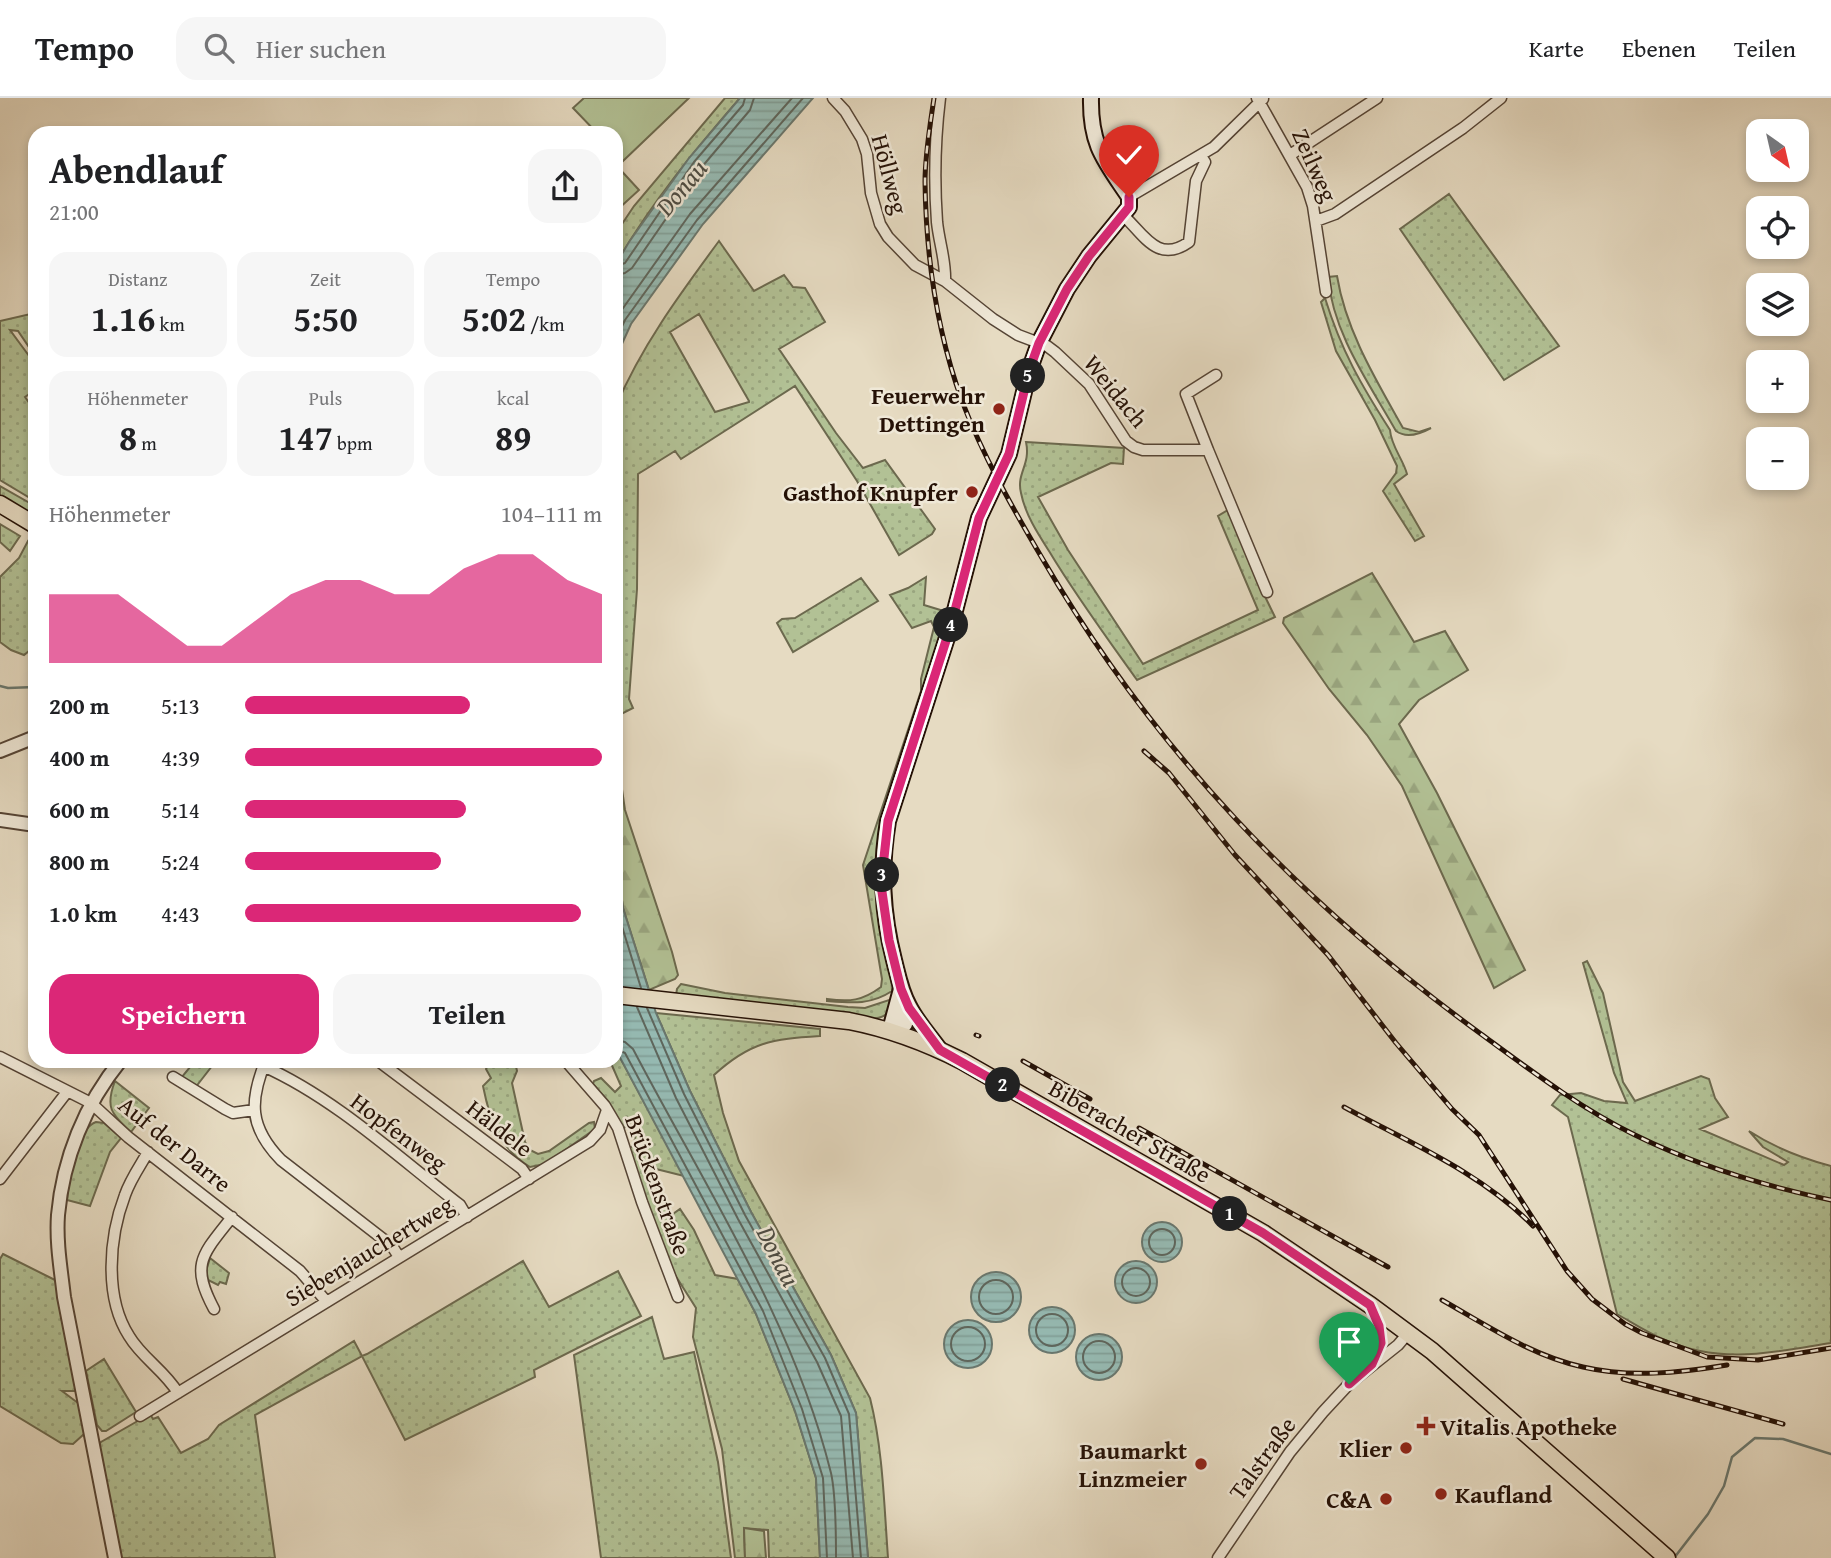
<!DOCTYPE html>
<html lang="de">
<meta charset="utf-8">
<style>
body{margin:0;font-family:"Gentium Book Plus",serif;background:#f6f6f6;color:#202124;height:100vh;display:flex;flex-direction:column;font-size:26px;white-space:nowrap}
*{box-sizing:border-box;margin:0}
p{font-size:23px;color:#757577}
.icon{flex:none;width:38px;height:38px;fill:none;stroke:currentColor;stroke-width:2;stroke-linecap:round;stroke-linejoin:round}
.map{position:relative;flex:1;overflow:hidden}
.side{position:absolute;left:28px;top:28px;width:595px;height:942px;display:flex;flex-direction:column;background:#fff;border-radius:21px;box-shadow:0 4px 10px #0003}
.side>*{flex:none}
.needle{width:46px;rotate:146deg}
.fabs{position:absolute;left:1746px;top:21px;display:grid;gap:14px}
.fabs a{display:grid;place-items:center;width:63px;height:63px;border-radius:14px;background:#fff;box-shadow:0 4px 10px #0003;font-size:35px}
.pin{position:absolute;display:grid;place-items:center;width:60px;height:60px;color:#fff;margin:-72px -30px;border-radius:50% 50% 50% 0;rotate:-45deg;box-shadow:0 0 7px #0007}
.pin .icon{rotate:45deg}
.km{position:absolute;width:35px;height:35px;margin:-18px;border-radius:50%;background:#222;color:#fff;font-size:19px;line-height:35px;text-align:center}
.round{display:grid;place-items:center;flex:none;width:74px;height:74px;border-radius:21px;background:#f6f6f6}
.overview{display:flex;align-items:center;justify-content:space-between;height:119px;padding:0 21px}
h1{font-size:38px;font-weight:700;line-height:52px}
.metrics{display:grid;grid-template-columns:repeat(3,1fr);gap:10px;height:119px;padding:7px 21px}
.metrics div{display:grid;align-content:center;border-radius:18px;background:#f6f6f6;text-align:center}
.metrics b{font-size:35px;font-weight:700}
.metrics small{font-size:19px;font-weight:400}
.metrics p{font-size:19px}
.chart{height:196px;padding:14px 21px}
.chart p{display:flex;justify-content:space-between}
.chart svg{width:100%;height:126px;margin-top:7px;fill:#db2777;opacity:.7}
.cta{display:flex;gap:14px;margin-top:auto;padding:14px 21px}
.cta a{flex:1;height:80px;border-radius:21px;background:#db2777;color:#fff;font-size:28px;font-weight:700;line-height:80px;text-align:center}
.cta a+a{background:#f6f6f6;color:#202124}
ul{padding:0 21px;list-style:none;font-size:23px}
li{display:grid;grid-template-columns:112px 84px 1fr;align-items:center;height:52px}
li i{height:18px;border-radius:9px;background:#db2777}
header{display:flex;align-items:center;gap:42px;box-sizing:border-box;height:98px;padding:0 35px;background:#fff;border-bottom:2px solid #e0e0e0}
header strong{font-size:33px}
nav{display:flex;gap:38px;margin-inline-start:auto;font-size:24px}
.search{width:490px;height:63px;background:#f6f6f6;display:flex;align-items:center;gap:18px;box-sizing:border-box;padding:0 24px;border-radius:21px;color:#757577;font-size:26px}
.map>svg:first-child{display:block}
</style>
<header>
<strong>Tempo</strong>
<div class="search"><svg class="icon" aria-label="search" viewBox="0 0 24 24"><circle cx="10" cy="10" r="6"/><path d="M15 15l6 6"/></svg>Hier suchen</div>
<nav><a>Karte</a><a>Ebenen</a><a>Teilen</a></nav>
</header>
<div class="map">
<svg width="1831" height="1460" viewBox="0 0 1831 1460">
<defs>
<pattern id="green-dots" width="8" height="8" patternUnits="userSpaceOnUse" patternTransform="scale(1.75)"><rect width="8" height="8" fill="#b2c195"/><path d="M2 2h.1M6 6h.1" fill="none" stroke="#99a57f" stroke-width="1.8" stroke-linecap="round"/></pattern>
<pattern id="forest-firs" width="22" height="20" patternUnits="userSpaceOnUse" patternTransform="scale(1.75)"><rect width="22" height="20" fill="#b2c195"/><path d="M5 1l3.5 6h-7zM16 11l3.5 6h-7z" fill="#99a57f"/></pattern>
<pattern id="water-rules" width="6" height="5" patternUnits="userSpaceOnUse" patternTransform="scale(1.75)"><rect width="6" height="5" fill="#96bbb4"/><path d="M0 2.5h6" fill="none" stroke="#81a099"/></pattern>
</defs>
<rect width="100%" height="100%" fill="#e6dbc2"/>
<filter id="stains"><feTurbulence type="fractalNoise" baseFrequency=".00286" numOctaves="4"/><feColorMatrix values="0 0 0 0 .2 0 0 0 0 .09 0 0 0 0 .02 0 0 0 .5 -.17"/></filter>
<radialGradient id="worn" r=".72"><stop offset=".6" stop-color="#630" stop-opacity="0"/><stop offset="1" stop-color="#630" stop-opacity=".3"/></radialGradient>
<path fill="url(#green-dots)" stroke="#6c694e" stroke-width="2" fill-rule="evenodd" d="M725 0H740C695 52 650 106 616 166V135L634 108Z
M1449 96 1559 248 1504 282 1400 131Z
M719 143 754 193 784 177 793 189 805 190 825 224 779 251 836 335 863 370 885 362 935 431 932 436 899 457 857 383 795 288 681 361 675 353 638 376 637 491 629 601 633 610 619 617V630L616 632V308C642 247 680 196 719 143ZM699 216 749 303V304L715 314 670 234Z
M1337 178C1346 233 1376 282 1403 330L1419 334 1431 330C1420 336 1407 341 1396 333 1369 285 1333 236 1328 179Z
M1325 200C1341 252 1361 287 1390 332 1391 348 1403 361 1407 376L1394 386 1424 438 1415 443 1383 393 1396 375 1397 368 1375 322 1336 253 1321 204Z
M35 215V258L18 233 10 232 35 266V292L25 299 35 313V403L0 382V223Z
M1026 344 1124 350 1123 366 1111 365 1038 399 1068 452 1143 566 1258 512 1218 418 1228 412 1256 480 1275 519 1137 582C1107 540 1076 498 1049 453 1038 436 1025 416 1021 395 1016 375 1031 367 1026 344Z
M0 388 35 408V422L0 400Z
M0 426 20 438 10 453 0 444Z
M28 443 35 448V548L24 557 11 552 0 544V479L19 460Z
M926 479 924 507 947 514 876 761 878 807 891 871 892 893C871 907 852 905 827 903V901C850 904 862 903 881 889L882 881 863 767 921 593V581L934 529 931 523 912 530 890 497 908 490Z
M861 480 878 503 793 554 777 525 782 521 795 520Z
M1587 863 1603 895 1623 984 1635 1003 1701 978 1709 981 1715 1000 1728 1019 1700 1031 1784 1067 1788 1064 1763 1049 1749 1033C1775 1050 1801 1060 1831 1068V1245C1773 1254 1722 1267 1665 1242 1648 1235 1633 1225 1617 1216L1568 1019 1552 1007 1560 997 1581 995 1604 1003 1627 1005 1614 975 1583 865Z
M681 886 725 895 848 909 865 910 889 902 892 904C888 918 884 920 869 921L676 897 677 891Z
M656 915 820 931V938C772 941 750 944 714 977L723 1015 739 1063 870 1300C883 1352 884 1406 888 1460H868L856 1315 831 1257 751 1114 690 993Z
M616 952 684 1078 652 1070 650 1077 670 1118 680 1111 694 1132 715 1177 738 1181 756 1216 795 1313 816 1380 820 1460H769L768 1432 744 1430 745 1460H735L722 1351 693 1239 696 1210 670 1169 628 1050 634 1048 635 1038 640 1035 638 1030 632 1031 630 1025 623 1031 608 1003 593 986 594 983 601 980 615 994 621 988 610 963 616 962Z
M491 962 515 964 517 973 512 985 525 1044 530 1052 538 1056 549 1053 589 1025 594 1024 595 1031 545 1066 530 1069C499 1050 490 1023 483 988L491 980 486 971Z
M195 963H211L212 968 195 990 181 980Z
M115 983 149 1010 131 1034C111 1016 105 1009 115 983Z
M96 1024 104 1025 121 1040 110 1054 90 1108 67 1102C69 1081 75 1032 96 1024Z
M3 1156 57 1183 78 1293H62L78 1305 84 1329V1336L73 1346 61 1345 0 1308V1161Z
M210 1160 229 1175 226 1186 220 1184 218 1187 204 1180Z
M523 1163 549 1209 618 1173 641 1218 534 1272 535 1279 405 1342 362 1258 255 1317 275 1460H119L98 1348 101 1344 150 1316 153 1321 158 1319 181 1355 208 1341 219 1327 354 1243 362 1258 367 1256Z
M652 1219 664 1261 694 1254 718 1364 731 1460H601L574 1257Z
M104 1261 136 1314 106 1333H102L97 1327 86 1273Z"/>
<path fill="url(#forest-firs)" stroke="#6c694e" stroke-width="2" d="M1372 475 1414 544 1445 533 1468 572 1419 602 1399 626 1437 695 1525 872 1494 890 1402 688 1367 637 1329 591 1283 525 1284 520Z
M616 650 625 712 672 854 678 877 675 881 649 892 623 810 616 754Z
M744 1430 764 1433 766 1460H745Z"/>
<path fill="#b2c195" stroke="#6c694e" stroke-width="2" d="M584 0H689L623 63 616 55V35H597L573 10Z
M616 67 639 92 616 113Z"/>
<path fill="url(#water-rules)" stroke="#69776e" stroke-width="2" d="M740 0H813L703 126 631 226 616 259V166L629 144 689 60Z
M616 754 623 810 656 915 690 993 751 1114 831 1257 856 1315 868 1460H820L816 1380 795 1313 756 1216 616 952Z
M1142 1144a20 20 0 1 1 40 0a20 20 0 1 1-40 0Z
M1115 1184a21 21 0 1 1 42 0a21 21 0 1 1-42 0Z
M971 1199a25 25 0 1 1 50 0a25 25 0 1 1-50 0Z
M1029 1232a23 23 0 1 1 46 0a23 23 0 1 1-46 0Z
M944 1246a24 24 0 1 1 48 0a24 24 0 1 1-48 0Z
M1076 1259a23 23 0 1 1 46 0a23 23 0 1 1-46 0Z"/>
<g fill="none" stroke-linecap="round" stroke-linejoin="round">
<path stroke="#5e665d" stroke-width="2" d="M616 168 625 165 694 64 743 7 745 0
M616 177 625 175 632 170 701 70 750 12 754 0
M616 220 690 116 792 0
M616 241 625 222 697 122 803 0
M616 809 641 890
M637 909 676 1000 738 1121 817 1264 841 1318 853 1460
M647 910 684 996 745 1117 825 1260 849 1316 861 1460
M616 942 625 944 633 951C705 1089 793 1222 831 1375 836 1397 836 1436 836 1460
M616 951 625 955 763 1213 802 1311 823 1380 827 1460
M1149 1144a13 13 0 1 1 26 0a13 13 0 1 1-26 0Z
M1122 1184a14 14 0 1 1 28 0a14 14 0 1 1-28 0Z
M979 1199a17 17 0 1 1 34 0a17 17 0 1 1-34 0Z
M1036 1232a16 16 0 1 1 32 0a16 16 0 1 1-32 0Z
M951 1246a17 17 0 1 1 34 0a17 17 0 1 1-34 0Z
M1083 1259a16 16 0 1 1 32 0a16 16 0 1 1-32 0Z"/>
<path stroke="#69776e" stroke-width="2.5" d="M0 588 8 590 35 589
M1674 1460 1708 1416 1724 1388 1732 1359 1755 1340 1783 1341 1831 1356"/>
<defs>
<path id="minor" d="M833 0 845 13 862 41 867 56 871 95 880 126 888 139 915 167 945 183 993 221 1018 237 1047 248 1055 254 1089 286 1126 343 1134 349 1143 352H1208L1267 494
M940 0C935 41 934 83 937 124 939 144 946 163 945 183
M1257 0 1307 89 1313 108 1326 194
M1290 57 1377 0
M1129 99 1214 49 1263 1
M1124 118C1144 137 1158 166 1189 144L1196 83 1205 64 1201 58
M1316 123 1335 116 1463 30 1501 0
M1208 352 1186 296 1216 277
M0 959 91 1005 128 1039 300 1173 326 1203
M266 962C249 1003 249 1029 281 1062L392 1148 399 1159
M377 962 522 1071 529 1081
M565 962 605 1008 618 1030 642 1104 678 1199
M263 968C335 1000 399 1060 460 1107L467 1119
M173 979 225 1011 233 1015 254 1012
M148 1054C140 1068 130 1082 125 1097 109 1139 104 1199 129 1238 142 1260 165 1273 178 1295
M0 1081 67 994
M1372 1210C1382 1235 1382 1242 1372 1266
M214 1211C190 1166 202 1157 232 1119
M140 1318 590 1043 600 1032 607 1012
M1218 1460 1290 1354 1323 1314 1349 1286 1398 1247 1409 1234"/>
<path id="tertiary" d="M0 653 35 639
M0 722 35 727
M115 1460 64 1199C61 1172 56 1145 58 1117 63 1061 85 1006 121 962"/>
<path id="secondary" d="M890 932 901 891
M897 934 905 926 909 910
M940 952C930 938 917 924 909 908 901 894 898 878 894 862 882 815 880 772 888 723L952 524 979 420 1009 356 1029 273 1039 245 1067 191 1089 158 1129 109V99C1104 62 1090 47 1091 0"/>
<path id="primary" d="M0 406 35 427
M616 897 849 923C890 931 925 944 962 963L1263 1135 1370 1207 1432 1253 1667 1460"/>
</defs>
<use href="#minor" stroke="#554435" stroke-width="13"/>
<use href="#tertiary" stroke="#554435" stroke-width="16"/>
<use href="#secondary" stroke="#251106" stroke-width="18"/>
<use href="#primary" stroke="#251106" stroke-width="19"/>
<use href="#minor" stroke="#efe8d7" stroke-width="10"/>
<use href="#tertiary" stroke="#efe8d7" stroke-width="12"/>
<use href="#secondary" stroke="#efe8d7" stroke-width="14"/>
<use href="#primary" stroke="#e6dbc2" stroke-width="16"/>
<defs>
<path id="rail" d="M934 0C930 28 925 56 925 84 926 157 937 234 962 303 983 358 1012 409 1042 460 1155 654 1299 803 1481 936 1530 972 1580 1010 1635 1037 1696 1067 1764 1088 1831 1102
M1144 653 1169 675 1235 757 1328 857 1396 945 1452 1011 1479 1037 1567 1173 1592 1201 1625 1226 1642 1235 1707 1259 1758 1262 1831 1250
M976 937 979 938
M1023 963 1090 1001
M1344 1009C1408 1044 1482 1075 1533 1128
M1139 1030 1388 1169
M1442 1202C1486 1227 1532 1258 1583 1269 1630 1280 1679 1275 1727 1267
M1623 1281 1783 1326"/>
</defs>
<use href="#rail" stroke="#251106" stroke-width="5"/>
<use href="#rail" stroke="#efe8d7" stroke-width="2.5" stroke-dasharray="8" stroke-linecap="butt"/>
</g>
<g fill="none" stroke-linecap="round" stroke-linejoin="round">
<defs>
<path id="route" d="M1129 99V109L1089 158 1067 191 1039 245 1029 273 1009 356 979 420 952 524 888 723 881 787 889 842 901 891 909 910 940 952 1263 1135 1370 1207 1379 1228 1381 1245 1372 1266 1349 1286"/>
</defs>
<use href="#route" stroke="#fff" stroke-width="14"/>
<use href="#route" stroke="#db2777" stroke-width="9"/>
</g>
<g fill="#8f2418" stroke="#efe8d7" stroke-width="2.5">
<circle cx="999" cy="311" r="7"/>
<circle cx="972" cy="394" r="7"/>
<path d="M1422.5 1317.5h7v7h7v7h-7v7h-7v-7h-7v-7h7z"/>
<circle cx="1406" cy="1350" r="7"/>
<circle cx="1201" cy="1366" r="7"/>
<circle cx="1441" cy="1396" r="7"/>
<circle cx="1386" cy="1401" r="7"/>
</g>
<g text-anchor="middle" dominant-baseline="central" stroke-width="5" stroke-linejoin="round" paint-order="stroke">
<g font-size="24" fill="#251106" stroke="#efe8d7">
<text transform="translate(1315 67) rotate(66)">Zeilweg</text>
<text transform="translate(890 76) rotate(75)">Höllweg</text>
<text transform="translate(1116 293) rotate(51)">Weidach</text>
<text transform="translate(500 1030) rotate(38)">Häldele</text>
<text transform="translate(1130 1033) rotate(30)">Biberacher Straße</text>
<text transform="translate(399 1034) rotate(37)">Hopfenweg</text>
<text transform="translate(175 1046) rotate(39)">Auf der Darre</text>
<text transform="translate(658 1087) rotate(70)">Brückenstraße</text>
<text transform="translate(369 1153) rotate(-31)">Siebenjauchertweg</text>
<text transform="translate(1262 1360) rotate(-54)">Talstraße</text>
</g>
<g font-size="24" font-weight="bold" fill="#251106" stroke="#efe8d7" text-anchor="end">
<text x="985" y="297">Feuerwehr<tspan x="985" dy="28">Dettingen</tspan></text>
<text x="958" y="394">Gasthof Knupfer</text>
<text x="1440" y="1328" text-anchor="start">Vitalis Apotheke</text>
<text x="1392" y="1350">Klier</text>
<text x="1187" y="1352">Baumarkt<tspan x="1187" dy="28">Linzmeier</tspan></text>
<text x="1455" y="1396" text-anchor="start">Kaufland</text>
<text x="1372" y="1401">C&amp;A</text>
</g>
<g font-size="26" font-style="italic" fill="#4d4c43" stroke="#efe8d7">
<text transform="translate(681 89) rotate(-50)">Donau</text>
<text transform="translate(779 1158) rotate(63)">Donau</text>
</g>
</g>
<rect width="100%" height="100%" filter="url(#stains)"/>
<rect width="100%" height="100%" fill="url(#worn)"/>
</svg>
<div class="fabs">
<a><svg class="needle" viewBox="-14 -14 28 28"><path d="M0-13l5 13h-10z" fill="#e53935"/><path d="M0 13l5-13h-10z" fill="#757577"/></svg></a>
<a><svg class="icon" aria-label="locate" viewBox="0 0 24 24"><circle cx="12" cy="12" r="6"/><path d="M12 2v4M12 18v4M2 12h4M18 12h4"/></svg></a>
<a><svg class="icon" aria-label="layers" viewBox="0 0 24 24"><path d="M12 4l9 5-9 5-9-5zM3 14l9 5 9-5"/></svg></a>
<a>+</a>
<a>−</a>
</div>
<div class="pin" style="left:1349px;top:1286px;background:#1e9e55"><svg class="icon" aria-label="arrive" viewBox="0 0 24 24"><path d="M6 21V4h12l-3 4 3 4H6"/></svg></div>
<div class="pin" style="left:1129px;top:99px;background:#d93025"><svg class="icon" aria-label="check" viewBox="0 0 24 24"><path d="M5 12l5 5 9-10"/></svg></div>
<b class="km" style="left:1230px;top:1116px">1</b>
<b class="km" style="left:1003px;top:987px">2</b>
<b class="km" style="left:882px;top:777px">3</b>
<b class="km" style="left:951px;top:527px">4</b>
<b class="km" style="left:1028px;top:278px">5</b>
<section class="side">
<div class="overview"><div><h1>Abendlauf</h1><p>21:00</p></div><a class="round"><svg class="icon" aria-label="share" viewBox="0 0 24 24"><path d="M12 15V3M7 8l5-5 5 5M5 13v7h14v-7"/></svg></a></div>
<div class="metrics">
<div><p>Distanz</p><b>1.16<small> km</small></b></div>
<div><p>Zeit</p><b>5:50</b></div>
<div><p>Tempo</p><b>5:02<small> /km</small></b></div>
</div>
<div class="metrics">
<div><p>Höhenmeter</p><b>8<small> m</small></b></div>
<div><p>Puls</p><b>147<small> bpm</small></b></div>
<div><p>kcal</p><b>89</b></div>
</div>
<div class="chart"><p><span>Höhenmeter</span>104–111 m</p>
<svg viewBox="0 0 160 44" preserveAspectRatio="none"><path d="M0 44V20L10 20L20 20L30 29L40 38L50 38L60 29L70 20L80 15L90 15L100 20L110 20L120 11L130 6L140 6L150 15L160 20V44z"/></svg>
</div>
<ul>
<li><b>200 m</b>5:13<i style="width:63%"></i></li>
<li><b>400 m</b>4:39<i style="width:100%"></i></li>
<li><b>600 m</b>5:14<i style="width:62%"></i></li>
<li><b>800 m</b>5:24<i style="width:55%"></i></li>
<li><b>1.0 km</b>4:43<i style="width:94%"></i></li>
</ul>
<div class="cta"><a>Speichern</a><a>Teilen</a></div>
</section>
</div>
